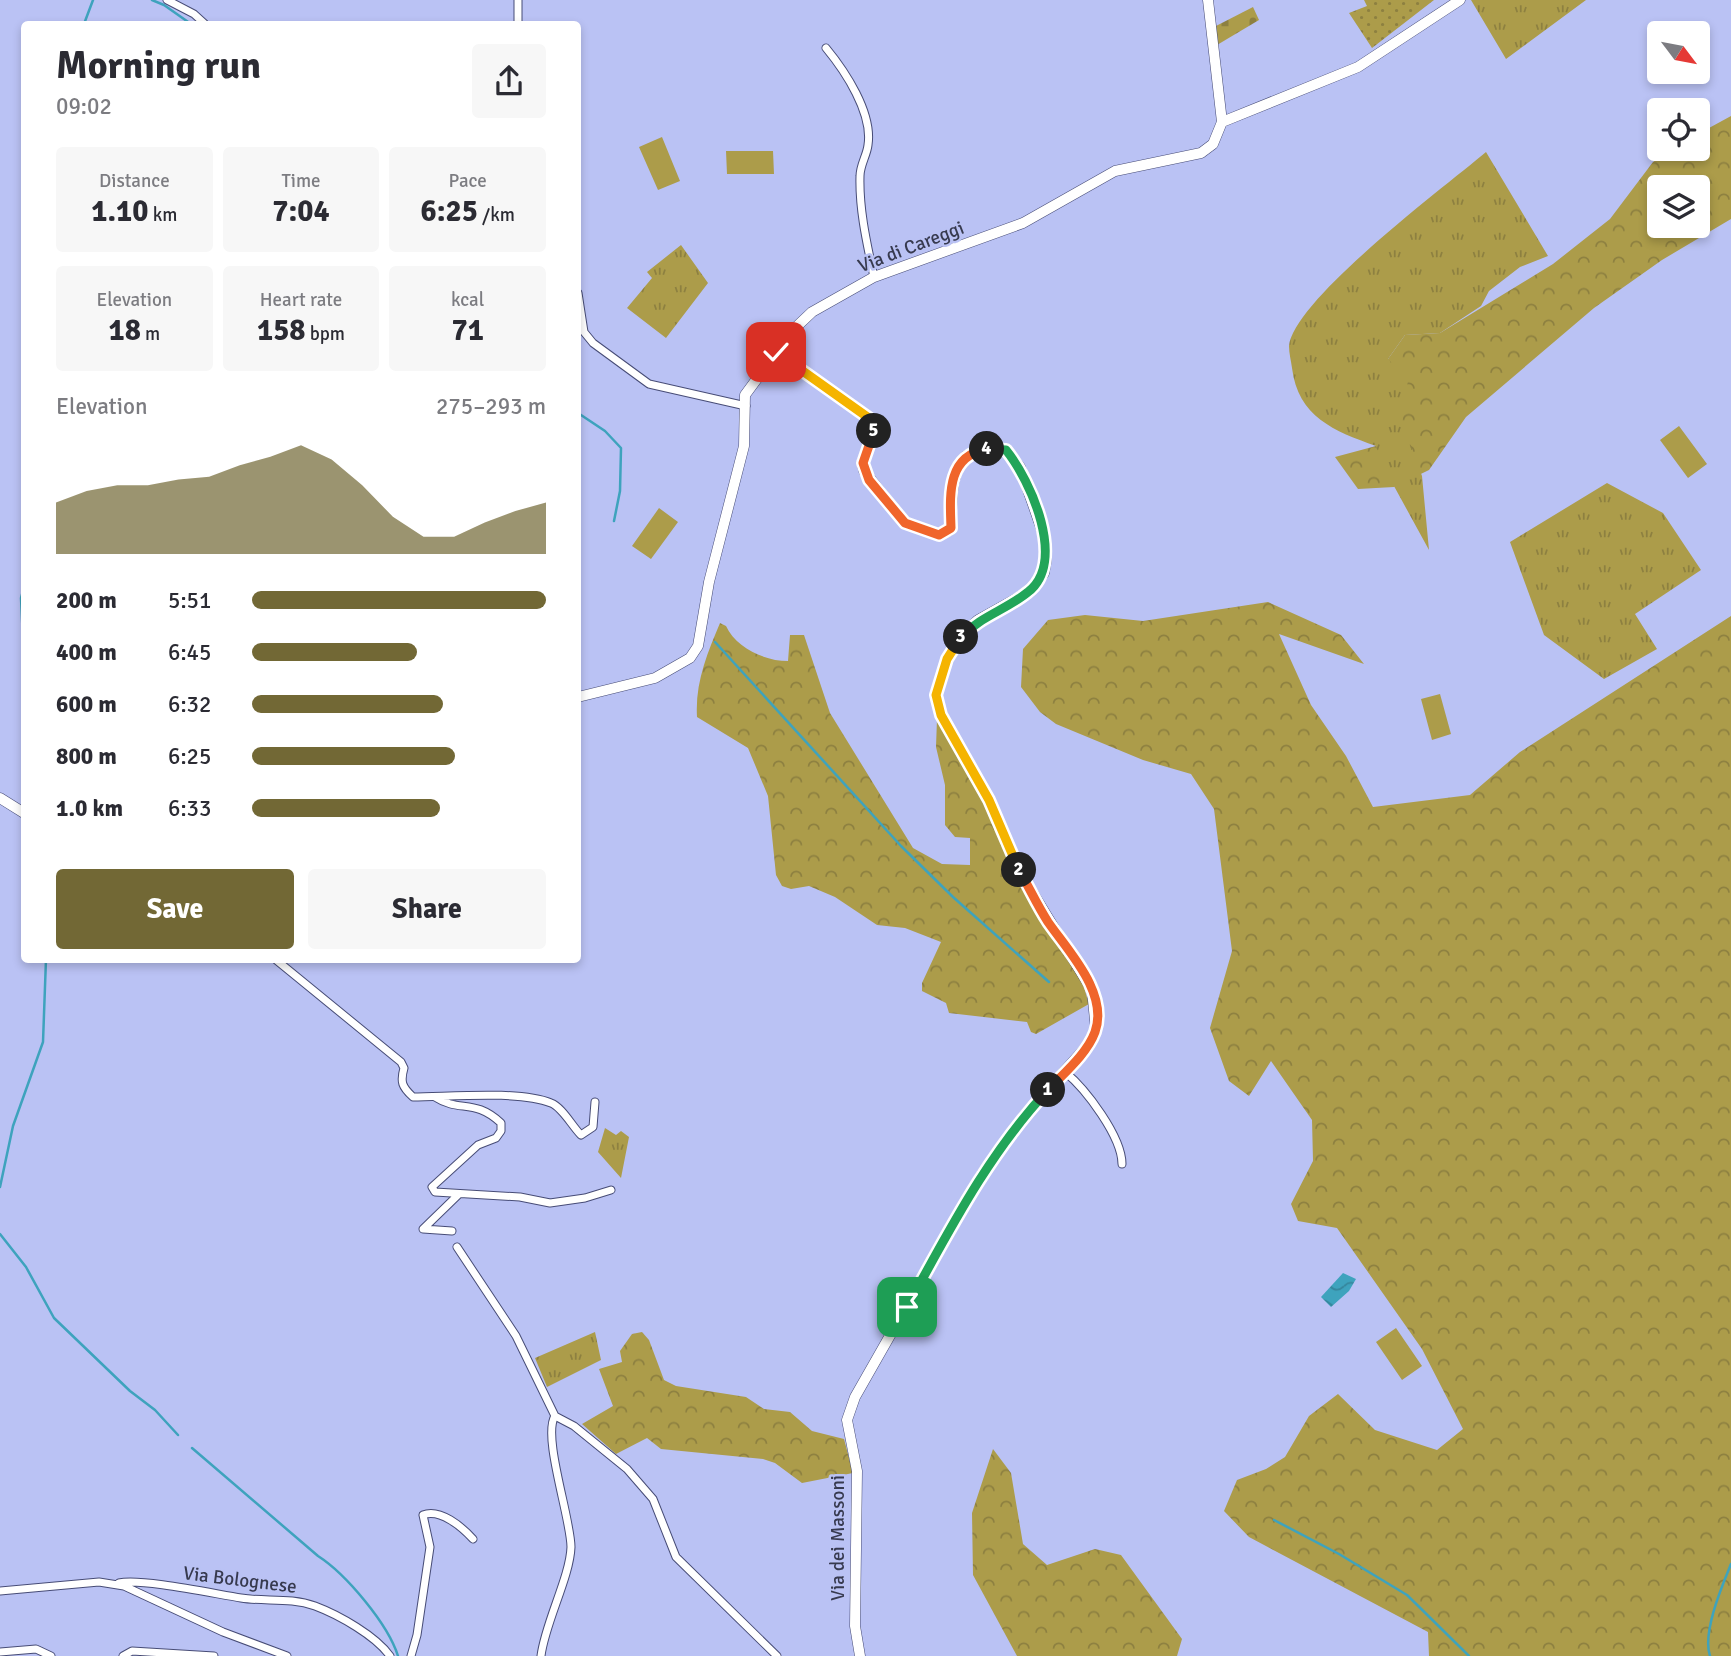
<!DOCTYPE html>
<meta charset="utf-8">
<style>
body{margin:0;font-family:Signika,sans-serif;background:#f7f7f7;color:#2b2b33;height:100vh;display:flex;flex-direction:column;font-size:26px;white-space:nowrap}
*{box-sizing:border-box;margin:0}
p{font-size:23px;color:#7c7c81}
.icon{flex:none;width:38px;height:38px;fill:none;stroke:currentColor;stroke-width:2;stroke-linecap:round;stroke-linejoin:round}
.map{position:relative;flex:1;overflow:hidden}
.side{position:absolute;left:21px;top:21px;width:560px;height:942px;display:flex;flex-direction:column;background:#fff;border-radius:7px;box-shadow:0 4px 10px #0003}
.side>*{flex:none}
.needle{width:46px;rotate:122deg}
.controls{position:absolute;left:1647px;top:21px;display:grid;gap:14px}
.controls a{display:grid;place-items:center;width:63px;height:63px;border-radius:7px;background:#fff;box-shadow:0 4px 10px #0003;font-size:35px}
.pin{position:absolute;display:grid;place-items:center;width:60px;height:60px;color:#fff;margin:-30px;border-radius:14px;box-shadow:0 4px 10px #0006}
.km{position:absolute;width:35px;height:35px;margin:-18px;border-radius:50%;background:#222;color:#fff;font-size:19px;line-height:35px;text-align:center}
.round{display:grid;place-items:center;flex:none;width:74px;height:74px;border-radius:7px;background:#f7f7f7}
.headline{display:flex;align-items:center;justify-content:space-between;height:119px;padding:0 35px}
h1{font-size:38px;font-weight:700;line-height:52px}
.metrics{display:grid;grid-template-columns:repeat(3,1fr);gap:10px;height:119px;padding:7px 35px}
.metrics div{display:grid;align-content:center;border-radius:7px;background:#f7f7f7;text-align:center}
.metrics b{font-size:30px;font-weight:700}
.metrics small{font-size:19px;font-weight:400}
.metrics p{font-size:19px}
.chart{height:196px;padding:14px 35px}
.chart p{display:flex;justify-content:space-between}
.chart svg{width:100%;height:126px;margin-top:7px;fill:#726835;opacity:.7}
.primary-button{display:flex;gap:14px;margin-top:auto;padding:14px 35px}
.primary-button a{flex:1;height:80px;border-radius:7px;background:#726835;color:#fff;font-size:28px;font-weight:700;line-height:80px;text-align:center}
.primary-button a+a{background:#f7f7f7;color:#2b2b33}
ul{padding:0 35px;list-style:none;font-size:23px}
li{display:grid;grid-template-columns:112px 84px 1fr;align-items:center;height:52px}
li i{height:18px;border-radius:9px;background:#726835}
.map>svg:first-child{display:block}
</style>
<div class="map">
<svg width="1731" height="1656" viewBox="0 0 1731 1656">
<defs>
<pattern id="grass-dots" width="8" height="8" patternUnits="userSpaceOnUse" patternTransform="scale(1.75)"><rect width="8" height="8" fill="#ac9c4a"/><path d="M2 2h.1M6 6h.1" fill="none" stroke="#8d8040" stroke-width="1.8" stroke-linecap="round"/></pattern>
<pattern id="forest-crowns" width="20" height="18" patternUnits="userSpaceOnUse" patternTransform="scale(1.75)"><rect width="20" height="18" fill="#ac9c4a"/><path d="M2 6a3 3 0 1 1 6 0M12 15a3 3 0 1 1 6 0" fill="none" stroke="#8d8040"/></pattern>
<pattern id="cemetery-stones" width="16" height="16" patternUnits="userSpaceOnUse" patternTransform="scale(1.75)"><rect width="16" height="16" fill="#ac9c4a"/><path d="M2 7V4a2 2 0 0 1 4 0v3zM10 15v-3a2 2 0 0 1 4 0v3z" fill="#8d8040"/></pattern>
<pattern id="park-tufts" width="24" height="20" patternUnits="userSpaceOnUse" patternTransform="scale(1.75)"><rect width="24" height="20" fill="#ac9c4a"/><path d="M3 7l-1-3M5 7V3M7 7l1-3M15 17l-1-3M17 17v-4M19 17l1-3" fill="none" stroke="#8d8040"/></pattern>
<pattern id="water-waves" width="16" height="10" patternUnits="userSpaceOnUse" patternTransform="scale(1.75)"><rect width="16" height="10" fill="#3ea3bd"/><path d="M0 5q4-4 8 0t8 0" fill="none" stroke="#35869c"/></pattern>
</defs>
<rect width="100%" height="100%" fill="#bac2f4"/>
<path fill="url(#grass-dots)" d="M1364 0H1434L1372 48 1349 13 1367 6Z"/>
<path fill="url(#forest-crowns)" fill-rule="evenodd" d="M1731 116V219L1662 260 1594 308 1466 417 1429 470 1394 487 1358 489 1335 457 1376 446 1388 359 1405 335 1440 333 1553 264 1610 219 1653 162 1674 149H1698V134ZM1659 187H1698V226H1659Z
M1268 602 1341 635 1364 664 1279 634 1311 705 1346 756 1373 807 1470 795 1520 752 1731 616V1656H1429L1428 1632 1249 1537 1224 1511 1237 1480 1266 1469 1285 1457 1309 1416 1338 1394 1375 1430 1437 1450 1463 1429 1422 1349 1337 1228 1298 1221 1291 1204 1313 1161 1312 1120 1271 1061 1249 1096 1229 1081 1210 1028 1232 951 1214 809 1191 774 1143 760 1056 724 1040 712 1021 687 1023 649 1048 620 1085 615 1143 621Z
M720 623 726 626C736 648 765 661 788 661L790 635H804L830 713 913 848 942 864 970 865V838L955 837 945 825V785L936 747 937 719 939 720 983 801 1019 882 1065 952 1083 984 1089 1004 1036 1034 1031 1032 1027 1022 949 1013 946 1003 922 991V983L941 942 905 928 877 925 835 897 809 886 791 889 782 886 776 875 768 796 748 748 697 717C695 683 707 654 720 623Z
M642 1332 649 1340 664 1380 676 1386 746 1397 764 1409 790 1412 812 1431 844 1439 853 1473 802 1483 775 1463 763 1459 661 1449 647 1438 616 1454 582 1424 613 1406 599 1369 622 1362 620 1351 632 1334Z
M993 1449 1011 1473 1023 1544 1047 1565 1095 1549 1121 1555 1182 1639 1177 1656H1017L973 1575 972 1513Z"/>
<path fill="url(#cemetery-stones)" d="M1253 7 1259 20 1217 45 1216 26Z"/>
<path fill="url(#park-tufts)" d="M1471 0H1586L1506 59Z
M1486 152 1548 256 1520 267 1489 291 1481 306 1440 333 1405 335 1388 359 1408 380 1402 422 1422 476 1429 550 1383 466 1376 446C1334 431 1298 417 1292 368 1291 361 1289 353 1289 346 1294 299 1446 186 1486 152Z
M681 245 708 283 666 338 627 308 652 278 647 272Z
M1607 483 1663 513 1701 570 1635 614 1657 649 1604 679 1544 635 1510 542Z
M605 1128 616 1135 621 1131 629 1137 621 1178 598 1152Z
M595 1332 601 1360 547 1387 535 1358Z"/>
<path fill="#ac9c4a" d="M662 137 680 181 658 190 639 147Z
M726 151H773L774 174H727Z
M1679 426 1707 464 1688 478 1660 440Z
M659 508 678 522 651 559 632 546Z
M1440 694 1451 734 1432 740 1421 699Z
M1396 1328 1422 1366 1402 1380 1376 1342Z"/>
<path fill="url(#water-waves)" d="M1343 1273 1356 1279 1349 1291 1331 1307 1321 1297Z"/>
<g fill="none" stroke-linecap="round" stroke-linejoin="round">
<path stroke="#3ea3bd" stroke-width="2.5" d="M152 0 164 5 191 24
M84 24 93 0
M578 413 605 431 621 448 620 491 614 521
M24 587 21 598 24 659
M715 642 901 846 953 897 1049 982
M0 1187 13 1126 43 1042 46 959
M0 1234 26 1267 54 1318 130 1391 155 1410 178 1435
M192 1448 318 1556C346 1574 388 1624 398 1656
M1274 1520 1339 1554 1407 1595 1469 1656
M1710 1656C1702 1633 1722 1586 1731 1564"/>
<defs>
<path id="street" d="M167 0 194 14 205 24
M518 0V24
M826 48C845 71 873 113 868 145 867 155 860 165 860 176 859 210 867 244 874 277
M578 293 584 332 593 343 649 384 746 406
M275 959 401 1062 404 1068C400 1082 402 1087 413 1097 448 1097 519 1090 551 1103 562 1107 572 1126 581 1135L593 1127 595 1102
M1065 1072C1086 1089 1122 1137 1122 1164
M435 1097C460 1113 474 1098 501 1123V1131L496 1138 478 1145 432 1187 435 1192 520 1197 550 1203 585 1198 611 1190
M452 1231 423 1229 458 1195
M457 1247 516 1336 555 1416
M119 1583C141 1578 215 1594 241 1598 265 1602 290 1597 315 1606 339 1615 376 1636 390 1656
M0 1591 99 1582 124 1586 223 1632 287 1656
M0 1652 36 1649 51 1656
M123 1656 132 1651 214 1656
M411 1656 417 1635 430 1547 423 1515C440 1508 462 1527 473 1539
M541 1656C545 1623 570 1577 571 1547 571 1519 542 1436 555 1416L574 1426 627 1469 653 1499 676 1557 777 1656"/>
<path id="secondary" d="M1222 122 1358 67 1460 0
M776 352 876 424 862 463 864 471 905 523 939 535 950 530C954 502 947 481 966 456L996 447 1006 451 1020 467 1045 539 1046 562 1044 573 1030 591 978 620 961 637 947 659 936 695 941 715 989 800 1017 867 1092 990 1096 1030 1089 1044 1024 1116 982 1174 855 1397 847 1420 857 1471 855 1626 860 1656
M578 697 655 678 690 658 698 646 709 582 744 446 745 395 793 330 812 312 874 277 1023 223 1115 171 1201 153 1213 144 1222 122 1208 0
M0 798 24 813"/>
</defs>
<use href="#street" stroke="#474c76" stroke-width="9"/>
<use href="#secondary" stroke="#474c76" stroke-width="11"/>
<use href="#street" stroke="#fff" stroke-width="7"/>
<use href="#secondary" stroke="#fff" stroke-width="10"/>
</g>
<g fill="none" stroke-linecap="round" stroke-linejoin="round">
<defs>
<path id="split-1" d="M907 1307C949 1231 988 1154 1048 1090"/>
<path id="split-2" d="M1019 870C1029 887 1037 905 1048 922 1068 951 1109 993 1095 1032 1087 1054 1063 1074 1048 1090"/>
<path id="split-3" d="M961 637 947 659 936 695 941 715 989 800 1019 870"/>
<path id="split-4" d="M961 637C981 616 1006 610 1028 592 1067 562 1031 481 1006 450L987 449"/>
<path id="split-5" d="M874 431 863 463 869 480 905 523 939 535 951 528C950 496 946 456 987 449"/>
<path id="split-6" d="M776 352 873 421 874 431"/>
</defs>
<use href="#split-1" stroke="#fff" stroke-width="14"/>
<use href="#split-2" stroke="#fff" stroke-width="14"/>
<use href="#split-3" stroke="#fff" stroke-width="14"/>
<use href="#split-4" stroke="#fff" stroke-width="14"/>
<use href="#split-5" stroke="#fff" stroke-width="14"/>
<use href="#split-6" stroke="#fff" stroke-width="14"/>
<use href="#split-1" stroke="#22a559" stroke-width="9"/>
<use href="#split-2" stroke="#f0652b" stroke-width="9"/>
<use href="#split-3" stroke="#f5b400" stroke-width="9"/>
<use href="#split-4" stroke="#22a559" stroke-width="9"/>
<use href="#split-5" stroke="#f0652b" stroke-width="9"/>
<use href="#split-6" stroke="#f5b400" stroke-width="9"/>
</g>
<g text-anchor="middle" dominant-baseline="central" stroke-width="5" stroke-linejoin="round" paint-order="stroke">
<g font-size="19" fill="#373a4f" stroke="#bac2f4">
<text transform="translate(911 247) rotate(-21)">Via di Careggi</text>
<text transform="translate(838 1538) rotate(-90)">Via dei Massoni</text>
<text transform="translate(240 1580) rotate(7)">Via Bolognese</text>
</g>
</g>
</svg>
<div class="controls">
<a><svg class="needle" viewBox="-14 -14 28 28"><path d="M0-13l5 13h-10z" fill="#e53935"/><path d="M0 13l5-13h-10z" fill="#7c7c81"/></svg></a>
<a><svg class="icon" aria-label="locate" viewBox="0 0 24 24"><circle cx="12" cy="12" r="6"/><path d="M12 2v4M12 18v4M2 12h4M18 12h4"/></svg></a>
<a><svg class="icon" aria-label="layers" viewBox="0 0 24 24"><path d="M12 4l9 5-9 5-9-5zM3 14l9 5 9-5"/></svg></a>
</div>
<div class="pin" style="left:907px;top:1307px;background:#1e9e55"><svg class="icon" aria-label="arrive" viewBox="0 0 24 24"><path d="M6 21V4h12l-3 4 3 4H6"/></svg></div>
<div class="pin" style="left:776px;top:352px;background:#d93025"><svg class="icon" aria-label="check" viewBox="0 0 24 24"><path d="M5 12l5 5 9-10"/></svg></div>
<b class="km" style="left:1048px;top:1090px">1</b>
<b class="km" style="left:1019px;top:870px">2</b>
<b class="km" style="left:961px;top:637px">3</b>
<b class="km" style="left:987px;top:449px">4</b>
<b class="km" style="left:874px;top:431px">5</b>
<section class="side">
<div class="headline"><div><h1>Morning run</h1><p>09:02</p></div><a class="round"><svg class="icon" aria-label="share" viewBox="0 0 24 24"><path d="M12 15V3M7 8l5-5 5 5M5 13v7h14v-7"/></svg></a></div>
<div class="metrics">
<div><p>Distance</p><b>1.10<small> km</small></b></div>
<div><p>Time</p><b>7:04</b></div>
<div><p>Pace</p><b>6:25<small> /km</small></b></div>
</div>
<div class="metrics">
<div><p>Elevation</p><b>18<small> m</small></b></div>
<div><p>Heart rate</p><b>158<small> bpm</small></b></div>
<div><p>kcal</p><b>71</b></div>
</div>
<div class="chart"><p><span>Elevation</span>275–293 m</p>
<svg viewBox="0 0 160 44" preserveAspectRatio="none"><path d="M0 44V26L10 22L20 20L30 20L40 18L50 17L60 13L70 10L80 6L90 11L100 20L110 31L120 38L130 38L140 33L150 29L160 26V44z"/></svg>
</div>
<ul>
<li><b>200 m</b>5:51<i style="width:100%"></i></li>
<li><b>400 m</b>6:45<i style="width:56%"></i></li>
<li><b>600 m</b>6:32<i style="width:65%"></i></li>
<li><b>800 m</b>6:25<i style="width:69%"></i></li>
<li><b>1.0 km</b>6:33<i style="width:64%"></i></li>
</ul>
<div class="primary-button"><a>Save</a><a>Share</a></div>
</section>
</div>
